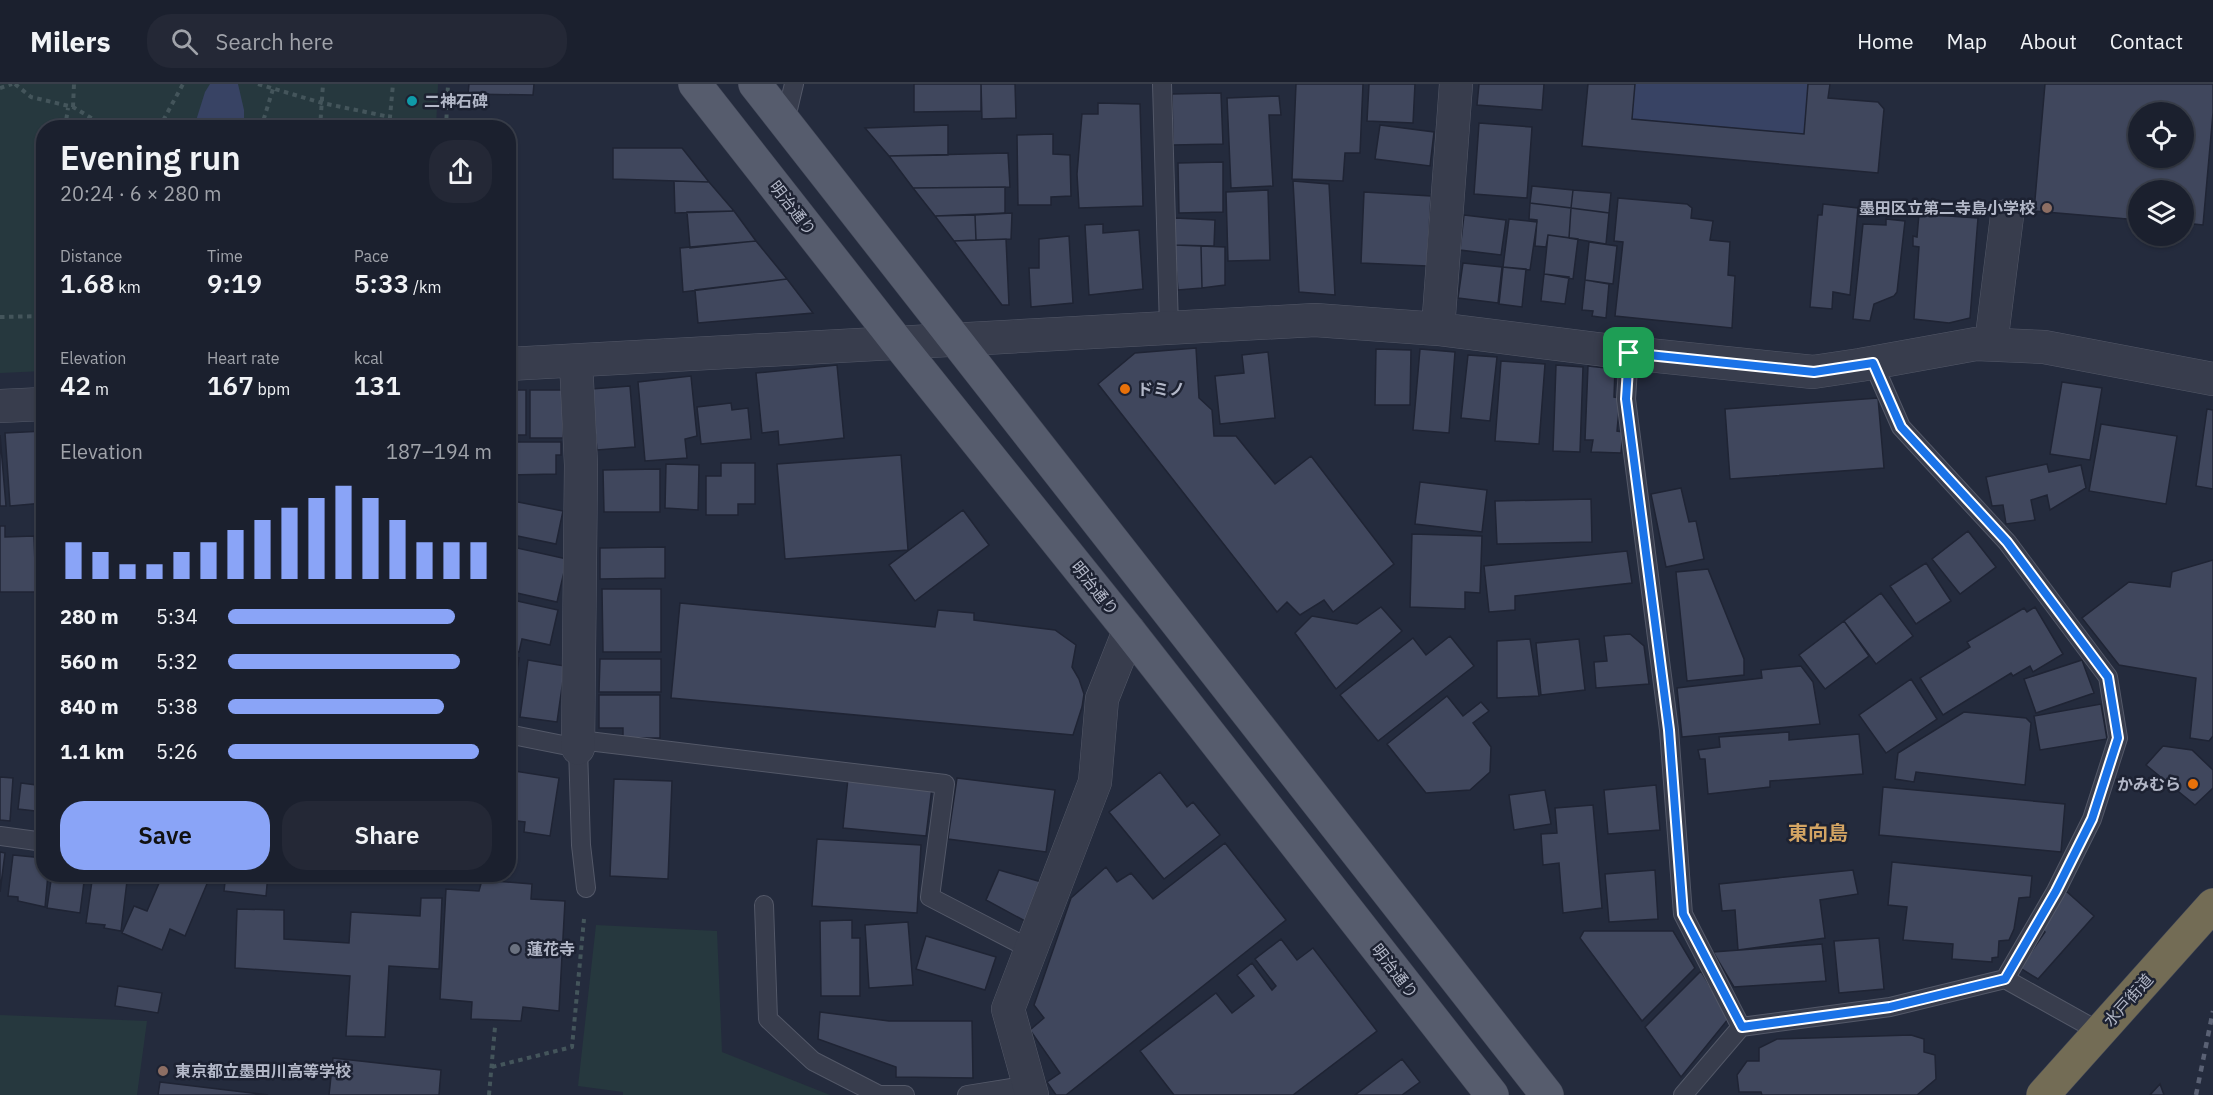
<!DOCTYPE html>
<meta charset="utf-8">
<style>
body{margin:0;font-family:"IBM Plex Sans","Noto Sans JP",sans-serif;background:#242836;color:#f1f3f6;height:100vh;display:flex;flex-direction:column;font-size:22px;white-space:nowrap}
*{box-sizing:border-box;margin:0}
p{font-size:20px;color:#a0a3aa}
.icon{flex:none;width:33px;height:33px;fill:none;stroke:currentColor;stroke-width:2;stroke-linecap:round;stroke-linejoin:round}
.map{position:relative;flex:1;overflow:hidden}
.side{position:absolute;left:36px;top:36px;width:480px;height:762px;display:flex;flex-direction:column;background:#1b202e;border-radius:24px;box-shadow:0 2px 4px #0004,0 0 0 2px #393e4a}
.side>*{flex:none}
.controls{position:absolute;left:2128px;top:18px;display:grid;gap:12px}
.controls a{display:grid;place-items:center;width:66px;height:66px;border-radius:50%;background:#1b202e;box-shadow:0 2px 4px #0004,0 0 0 2px #393e4a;font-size:30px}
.pin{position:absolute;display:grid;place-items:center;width:51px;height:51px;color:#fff;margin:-26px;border-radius:12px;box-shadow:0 3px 9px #0006}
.round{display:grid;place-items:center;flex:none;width:63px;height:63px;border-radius:24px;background:#242836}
.head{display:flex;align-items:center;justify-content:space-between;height:102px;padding:0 24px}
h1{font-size:33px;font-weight:600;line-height:45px}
.figures{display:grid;grid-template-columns:repeat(3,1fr);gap:9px;height:102px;padding:6px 24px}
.figures div{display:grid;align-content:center}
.figures b{font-size:26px;font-weight:600}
.figures small{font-size:16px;font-weight:400}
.figures p{font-size:16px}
.chart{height:168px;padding:12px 24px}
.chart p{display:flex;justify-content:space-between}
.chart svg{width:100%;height:108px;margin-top:6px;stroke:#8aa4f7;stroke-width:6}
.button{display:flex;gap:12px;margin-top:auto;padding:12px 24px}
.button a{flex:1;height:69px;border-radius:24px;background:#8aa4f7;color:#111;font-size:24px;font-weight:600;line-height:69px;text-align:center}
.button a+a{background:#242836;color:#f1f3f6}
ul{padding:0 24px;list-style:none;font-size:20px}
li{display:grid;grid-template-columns:96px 72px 1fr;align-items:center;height:45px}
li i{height:15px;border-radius:8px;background:#8aa4f7}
header{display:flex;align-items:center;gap:36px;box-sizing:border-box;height:84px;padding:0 30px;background:#1b202e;border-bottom:2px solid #393e4a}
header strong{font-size:28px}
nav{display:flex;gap:33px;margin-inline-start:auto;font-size:21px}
.search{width:420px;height:54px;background:#242836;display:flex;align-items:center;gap:15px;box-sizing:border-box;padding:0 21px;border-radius:24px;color:#a0a3aa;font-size:22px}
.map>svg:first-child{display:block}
</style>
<header>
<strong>Milers</strong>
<div class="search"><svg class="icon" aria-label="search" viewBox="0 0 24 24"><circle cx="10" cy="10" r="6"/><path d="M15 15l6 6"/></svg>Search here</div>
<nav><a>Home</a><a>Map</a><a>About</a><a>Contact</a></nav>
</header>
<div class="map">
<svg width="2213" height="1011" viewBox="0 0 2213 1011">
<rect width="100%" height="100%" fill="#242b3d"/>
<path fill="#26383e" d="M0 0H438L436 43 44 44 43 287 0 289Z
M596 841 717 847 722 968 830 1011H623V1008L578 1002Z
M0 931 147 937 137 1011H0Z"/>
<path fill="#384364" d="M210 0H238L244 26V43H194L205 8Z
M1635 0H1808L1804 50 1632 35Z"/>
<path fill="#40475d" stroke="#1f2434" stroke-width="1.5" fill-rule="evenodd" d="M469 0H534L533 11 468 10Z
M914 0H981V27L914 28Z
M981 0H1015L1016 34 982 35Z
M1296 0H1363L1360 69H1345L1343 97 1292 95Z
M1369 0H1415L1413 39 1367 37Z
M1479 0H1544L1542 26 1477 21Z
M1588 0H1635L1632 35 1804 50 1808 0H1830L1828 14 1878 18 1884 25 1878 89 1582 62Z
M2045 0H2213V29L2203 141 2184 139V106H2139V136L2034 127ZM2139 28H2184V74H2139Z
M1221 9 1223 60 1173 61 1172 10Z
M1279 12 1281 31H1269L1273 102 1231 104 1227 14Z
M1098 19 1140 20 1143 122 1079 124 1077 90 1082 30H1098Z
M1479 39 1532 43 1527 114 1474 110Z
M948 41V71L889 72 865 44Z
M1380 41 1434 48 1430 82 1375 75Z
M1053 50V70L1070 71 1071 112 1051 113V121H1018L1017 51Z
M613 64H682L709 98 613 95Z
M1008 69 1010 103 913 104 889 72Z
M1223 78V128L1179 129 1178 79Z
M674 97 709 98 734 127 675 129Z
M1293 97 1329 100 1335 211 1299 208Z
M1532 102 1573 106 1571 124 1530 119Z
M1005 103V129L935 132 913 104Z
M1268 106 1270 176 1228 177 1226 108Z
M1573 106 1611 109 1609 129 1571 124Z
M1364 108 1431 112 1427 182 1361 179Z
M1618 114 1687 120 1692 124 1691 134 1713 137 1710 156 1730 158 1728 191 1735 192 1732 244 1615 232 1623 158 1614 157Z
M1530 119 1571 124 1569 154 1548 151 1546 163 1535 162 1537 136 1529 135Z
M1823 120 1858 124 1850 211 1833 208 1832 225 1810 223 1818 131H1822Z
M1571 124 1609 129 1606 160 1569 154Z
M734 127 756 157 690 164 687 128Z
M1012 129 1011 155 976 156 975 131Z
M1919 130 1978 134 1970 234 1949 239 1914 235 1919 163 1913 162V152L1917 153Z
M975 131 976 156 954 157 935 132Z
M1464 131 1506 136 1501 171 1460 166Z
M1175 134 1215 136 1214 162 1174 161Z
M1509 135 1537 138 1530 186 1503 183Z
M1886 135 1905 137 1897 208 1894 212 1874 220 1870 237 1853 235 1863 140 1886 141Z
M1103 140V149L1139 146 1143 205 1089 211 1085 141Z
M1548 151 1578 155 1573 195 1544 190Z
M1069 152 1073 219 1031 223 1029 184H1039V155Z
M1006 155 1009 221H1002L954 157Z
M756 157 787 195 683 208 680 164Z
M1589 158 1617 162 1613 200 1585 196Z
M1174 161 1201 162 1202 204 1178 206Z
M1201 162 1225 163V201L1202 204Z
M1463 179 1502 183 1498 219 1458 214Z
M1503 183 1526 185 1522 223 1499 220Z
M1544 190 1569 193 1565 220 1541 217Z
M787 195 813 229 698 239 695 206Z
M1585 196 1609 200 1606 234 1592 232 1593 227 1582 226Z
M1196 264 1199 314 1212 326 1214 352H1236L1275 400 1311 372 1394 480 1333 528 1324 516 1300 531 1287 518 1277 528 1098 300 1135 269Z
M1376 265 1411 266 1410 321H1375Z
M1420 265 1455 268 1449 349 1413 346Z
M1268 268 1275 334 1220 340 1215 292 1244 289 1242 271Z
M1468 271 1497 273 1490 337 1461 334Z
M1501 277 1545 280 1539 360 1495 357Z
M837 281 844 354 779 361 778 347 762 349 756 289Z
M1556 281 1583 283 1580 368 1553 367Z
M1588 282 1615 285 1614 313 1620 314 1617 347 1623 348 1621 369 1591 368 1593 356H1585Z
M691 292 697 352 685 355 687 374 645 377 638 298Z
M2062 298 2102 304 2090 376 2050 370Z
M630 302 635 363 597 366 591 305Z
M508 306H526V351H508Z
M530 306H563V354H530Z
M1878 314 1884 384 1730 395 1725 325Z
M731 319 732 326 748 324 751 355 701 360 697 323Z
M2207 325 2213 326V405L2196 402Z
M2101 340 2177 352 2166 420 2089 407Z
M44 347V419L10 422 5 349Z
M0 351 6 422H0Z
M508 358H561V371H556V390L508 391Z
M901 371 908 466 785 475 777 380Z
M721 379H755V420H738V431H706V392H721Z
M666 380 699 381 698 426 665 424Z
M2047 380 2049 388 2081 381 2086 404 2050 426 2047 411 2031 416 2035 436 2006 440 2003 421 1992 422 1986 393Z
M660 385V428H604L603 386Z
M1420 398 1487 406 1482 448 1415 440Z
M1681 404 1689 438 1696 437 1704 475 1666 483 1651 410Z
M1591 415 1592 458 1497 460 1495 417Z
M508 416 563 427 556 460 508 450Z
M963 426 989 461 915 517 889 481Z
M0 442H5V453L34 452 36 508H0Z
M1968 447 1996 483 1960 510 1932 475Z
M1412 450 1482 452 1480 509 1465 508V525L1410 523Z
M508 462 567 475 557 518 508 507Z
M665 463V494L600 495V464Z
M1627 467 1632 499 1515 512V526L1489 528 1484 482Z
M2213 476V652L2209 657 2190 654 2196 594 2119 581 2082 534 2129 498 2170 503 2172 488Z
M1926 479 1951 517 1916 540 1890 502Z
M1708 485 1744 575V591L1687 597 1676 488Z
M602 505H661V568H603Z
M1881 509 1913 552 1876 580 1844 537Z
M508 515 558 526 550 561 522 555 519 568 508 565Z
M680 519 935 543 938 526 974 529V536L1055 546 1076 561 1072 583 1079 595 1084 610 1082 623 1073 651 671 614Z
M1381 523 1402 547 1336 605 1295 549 1312 532 1357 540Z
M2035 523 2063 570 2033 588 2030 582 2013 592 2011 589 1943 631 1920 594 1970 563 1967 558 2024 524 2027 528Z
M1844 537 1869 572 1825 605 1799 571Z
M1630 550 1644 562 1649 600 1596 604 1594 578 1607 577 1604 552Z
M1450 552 1474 582 1378 657 1340 611 1413 554 1426 571Z
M1530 555 1539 612 1497 614V557Z
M1579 555 1585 606 1541 611 1536 559Z
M508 573 519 574 511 629 508 628Z
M600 575H661V608H599Z
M528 576 565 582 557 638 520 633Z
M2082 576 2094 609 2036 629 2024 595Z
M1801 582 1813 598 1820 640 1682 653 1677 604 1762 594 1761 586Z
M1911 595 1937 635 1886 669 1859 631Z
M599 611H660V654H623V644H599Z
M1447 612 1463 632 1481 618 1489 627 1473 639 1491 663 1490 688 1470 706 1426 709 1387 660Z
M2101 620 2107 655 2040 666 2034 632Z
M1964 628 2026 634 2031 639 2025 701 1916 688 1914 698 1895 695 1898 669Z
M1789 648V656L1859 650 1863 690 1770 697V703L1708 710 1705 675H1700L1698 666 1720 663 1719 653Z
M2163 662 2192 666 2213 686V704L2195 721 2146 681Z
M508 686 559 694 550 752 524 748 525 738 508 736Z
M1160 688 1187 723 1193 718 1220 751 1164 795 1109 728Z
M0 693 13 694 10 737 0 736Z
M848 694 932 703 926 752 843 744Z
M957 694 1055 706 1046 768 948 755Z
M614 695 672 697 668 795 610 792Z
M21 699 44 702V728L18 725Z
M1656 701 1660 746 1608 750 1604 706Z
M1883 703 2065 720 2061 768 1879 751Z
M1545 706 1551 740 1514 746 1509 711Z
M1593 721 1602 824 1563 829 1559 779 1543 781 1541 750 1557 749 1555 724Z
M817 755 921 761 917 829 812 822Z
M1225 759 1286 836 1066 1011H1056L1047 998 1060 989 1030 946 1044 934 1034 921 1071 814 1106 783 1117 798 1131 789 1153 815Z
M0 768 5 769 0 808Z
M13 771 44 774V790H48L45 823 18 817V813L8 812Z
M1892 778 2032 792 2030 813 2019 814 2014 845 2009 856 1999 857 1998 873 1992 874V878L1952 875 1953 860 1903 856 1907 823 1888 821Z
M999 786 1045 799 1025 837 986 816Z
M1655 786 1658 835 1609 838 1605 790Z
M1853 786 1858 810 1820 816 1825 854 1738 866 1735 826 1722 827 1719 800Z
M52 790H85L80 829 47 824Z
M93 790H123L127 797 121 847 104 844 105 841 86 839Z
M163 790H197L209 795 185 852 170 845 162 866 122 849 134 822 147 827Z
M226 790H268L266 812 224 807Z
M482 796 532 800 531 815 565 817 559 927 523 923 521 937 471 935 472 918 440 915 446 805 479 807Z
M2066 807 2094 832 2038 895 2020 884 2045 848 2041 843Z
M421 814H442L439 885 389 882 385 953 346 952 350 892 235 884 237 825 284 826V855L349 859 351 828 420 832Z
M852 836V854H860V912H821L820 837Z
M908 838 913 901 869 904 865 841Z
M1584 847H1673L1695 884 1642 937 1580 854Z
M926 852 996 873 985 906 916 885Z
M1879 854 1884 905 1839 909 1834 857Z
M1281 855 1297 876 1313 864 1377 947 1293 1011H1174L1140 967 1216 909 1232 929 1254 912 1237 891 1252 879 1272 906 1276 902 1255 875Z
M1822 860 1826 897 1734 903 1713 868Z
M1701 887 1729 934 1681 993 1645 943Z
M118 902 162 909 158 929 115 922Z
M820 928 889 937H972L973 994 896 993V983L818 955Z
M1911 951 1924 955V968L1935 971 1936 995 1917 1011H1762L1761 1008H1739L1737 991 1747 977H1759V964L1777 955Z
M333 974 441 986 439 1011H329Z
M1402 975 1420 998 1402 1011H1355Z
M160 998 268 1011H158Z
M2160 1000 2164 1011H2150Z"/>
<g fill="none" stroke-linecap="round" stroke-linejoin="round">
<defs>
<path id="lane" d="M1162 0 1169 244
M785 38 794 0
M1629 269 1626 315 1669 646 1683 830 1741 943
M1873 279 1901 343 2007 458 2108 593 2118 654 2092 735 2056 807 2005 895
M508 650 578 664 588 657 945 700 930 813 1032 866
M578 664 581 761 586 804
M0 752 44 758
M764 821 768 935 813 977 879 1011H905
M967 1011 1029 1001
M1683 1011 1741 943 1890 923 2005 895 2100 948"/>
<path id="street" d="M1438 245 1456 0
M1991 260 2007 132
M576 277 581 381 578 664
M508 280 1315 236 1438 245 1629 269 1813 288 1860 281 1976 260 2044 263 2213 295
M0 322 44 320
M1032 1011 1008 925 1095 698 1102 615 1129 547"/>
<path id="primary" d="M695 0 898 259 1129 547 1492 1011
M755 0 1547 1011"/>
<path id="highway" d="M2043 1011 2213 821"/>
</defs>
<use href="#lane" stroke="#535868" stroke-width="20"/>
<use href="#street" stroke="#535868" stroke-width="34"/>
<use href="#primary" stroke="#414656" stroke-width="34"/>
<use href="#highway" stroke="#434858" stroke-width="34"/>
<path stroke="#44555b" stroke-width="4" stroke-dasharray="4.5 4.5" stroke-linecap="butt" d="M15 0 31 13 73 23 108 44
M258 0 322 19 390 33
M0 4 12 0
M73 23 74 0
M65 44 68 24
M159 44 183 0
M261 44 273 5
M320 44 323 0
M389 44 393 0
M446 44 448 0
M0 233 44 232
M492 983 572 963 584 835
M489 1011 495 943"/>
<use href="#lane" stroke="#383d4d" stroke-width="18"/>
<use href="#street" stroke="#383d4d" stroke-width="33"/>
<use href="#primary" stroke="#565c6d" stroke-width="33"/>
<use href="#highway" stroke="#736c55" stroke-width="33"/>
<path stroke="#5a6174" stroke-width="4.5" stroke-dasharray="6 6" stroke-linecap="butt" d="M2196 1011 2213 927"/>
</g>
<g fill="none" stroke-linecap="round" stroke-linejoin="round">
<defs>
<path id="route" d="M1629 269 1814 288 1873 279 1901 343 2007 458 2108 593 2118 654 2092 735 2056 807 2005 895 1890 923 1742 943 1683 830 1669 646 1626 315Z"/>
</defs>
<use href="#route" stroke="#fff" stroke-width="12"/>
<use href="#route" stroke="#1a73e8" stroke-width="8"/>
</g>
<circle fill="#0f9aa8" stroke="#1d2232" stroke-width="2" cx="412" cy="17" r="6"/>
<g fill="#8d6e63" stroke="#1d2232" stroke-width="2">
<circle cx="2047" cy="124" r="6"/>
<circle cx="163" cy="987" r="6"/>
</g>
<g fill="#e8710a" stroke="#1d2232" stroke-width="2">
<circle cx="1125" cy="305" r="6"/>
<circle cx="2193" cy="700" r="6"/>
</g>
<circle fill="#6b7280" stroke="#1d2232" stroke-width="2" cx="515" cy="865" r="6"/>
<g text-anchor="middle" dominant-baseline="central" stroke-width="5" stroke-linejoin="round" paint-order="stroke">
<g font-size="16" font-weight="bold" fill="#b3b8c8" stroke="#1d2232" text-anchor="start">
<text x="424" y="17">二神石碑</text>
<text x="2035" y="124" text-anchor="end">墨田区立第二寺島小学校</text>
<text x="1137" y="305">ドミノ</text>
<text x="2181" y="700" text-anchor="end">かみむら</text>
<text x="527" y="865">蓮花寺</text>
<text x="175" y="987">東京都立墨田川高等学校</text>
</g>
<g font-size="16" fill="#b3b8c8" stroke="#1d2232">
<text transform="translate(793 124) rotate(52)">明治通り</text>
<text transform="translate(1095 504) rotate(51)">明治通り</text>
<text transform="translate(1395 887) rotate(52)">明治通り</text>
<text transform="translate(2128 916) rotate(-48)">水戸街道</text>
</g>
<g font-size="20" font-weight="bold" fill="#d3a463" stroke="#1d2232">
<text x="1818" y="748">東向島</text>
</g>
</g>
</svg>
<div class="controls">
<a><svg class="icon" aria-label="locate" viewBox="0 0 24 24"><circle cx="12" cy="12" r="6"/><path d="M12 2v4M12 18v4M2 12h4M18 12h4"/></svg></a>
<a><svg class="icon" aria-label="layers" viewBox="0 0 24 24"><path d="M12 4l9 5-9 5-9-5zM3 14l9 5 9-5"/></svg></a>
</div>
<div class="pin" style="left:1629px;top:269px;background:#1e9e55"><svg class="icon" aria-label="arrive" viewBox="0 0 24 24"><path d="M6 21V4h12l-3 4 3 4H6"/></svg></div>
<section class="side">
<div class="head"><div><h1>Evening run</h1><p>20:24 · 6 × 280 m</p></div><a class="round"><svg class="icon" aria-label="share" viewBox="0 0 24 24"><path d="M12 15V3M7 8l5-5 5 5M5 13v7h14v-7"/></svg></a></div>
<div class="figures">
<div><p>Distance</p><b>1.68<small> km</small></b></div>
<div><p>Time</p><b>9:19</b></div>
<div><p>Pace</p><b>5:33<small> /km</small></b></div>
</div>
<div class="figures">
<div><p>Elevation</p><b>42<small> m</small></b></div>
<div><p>Heart rate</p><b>167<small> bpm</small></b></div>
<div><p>kcal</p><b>131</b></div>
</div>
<div class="chart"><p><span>Elevation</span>187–194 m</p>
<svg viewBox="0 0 160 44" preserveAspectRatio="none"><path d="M5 44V29M15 44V33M25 44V38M35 44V38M45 44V33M55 44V29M65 44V24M75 44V20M85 44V15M95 44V11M105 44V6M115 44V11M125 44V20M135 44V29M145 44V29M155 44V29"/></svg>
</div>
<ul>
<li><b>280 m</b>5:34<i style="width:86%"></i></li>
<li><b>560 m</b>5:32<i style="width:88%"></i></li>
<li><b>840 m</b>5:38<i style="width:82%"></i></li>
<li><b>1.1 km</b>5:26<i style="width:95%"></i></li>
</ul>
<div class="button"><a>Save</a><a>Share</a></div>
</section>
</div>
